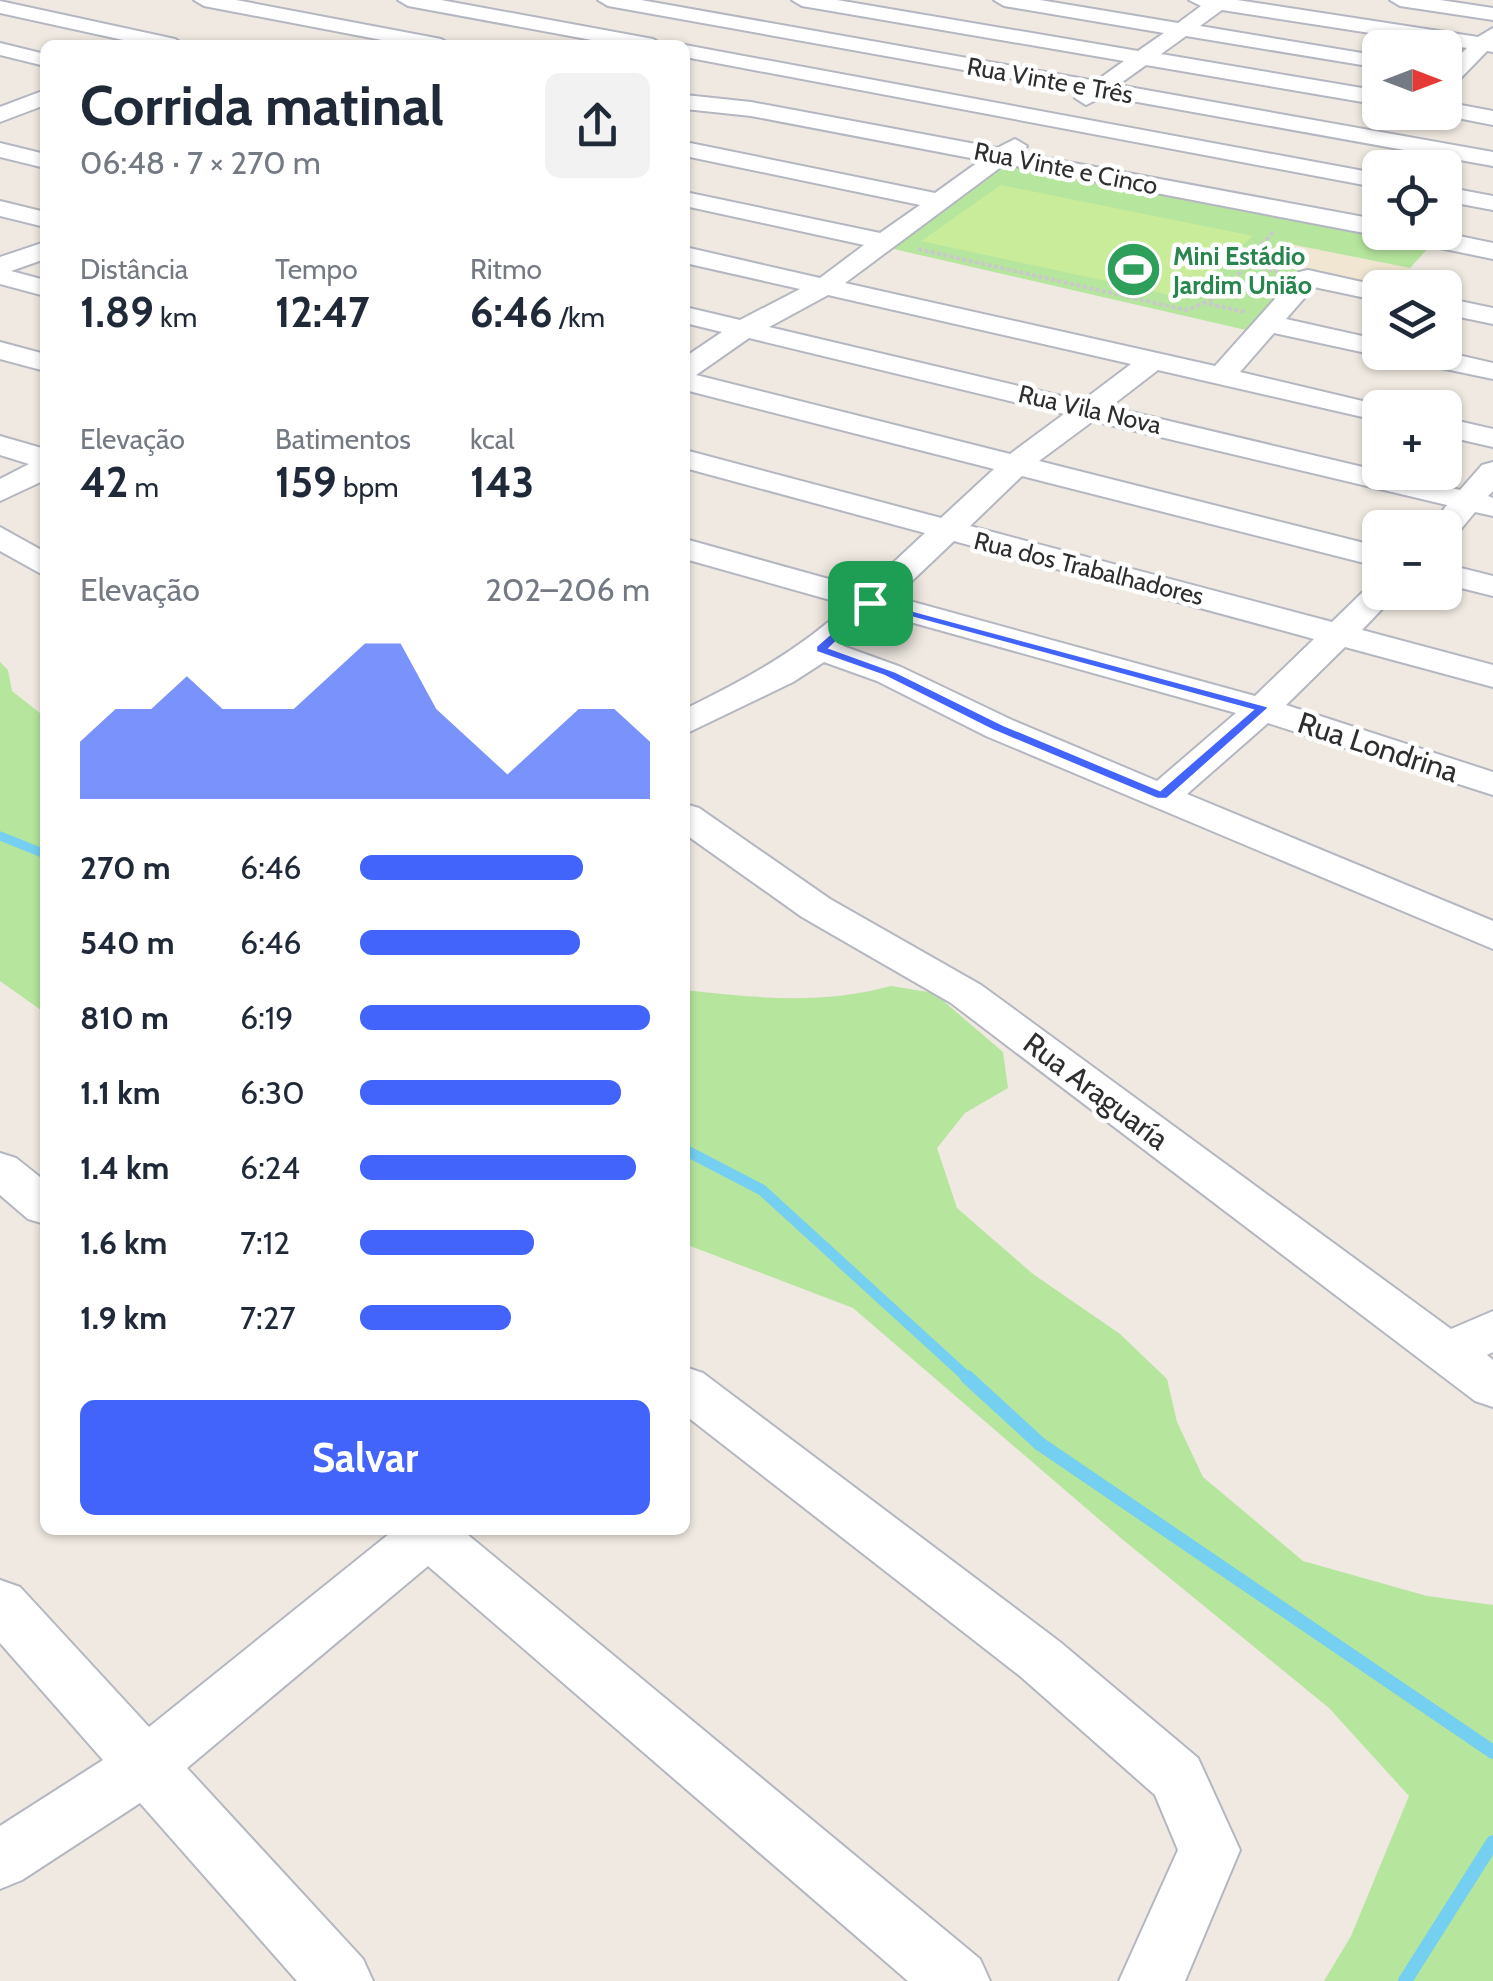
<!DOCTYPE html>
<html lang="pt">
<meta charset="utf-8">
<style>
body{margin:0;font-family:Cabin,sans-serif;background:#f2f2f3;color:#1f2937;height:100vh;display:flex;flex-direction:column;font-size:38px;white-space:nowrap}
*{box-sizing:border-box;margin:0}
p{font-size:32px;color:#747a83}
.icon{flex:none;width:55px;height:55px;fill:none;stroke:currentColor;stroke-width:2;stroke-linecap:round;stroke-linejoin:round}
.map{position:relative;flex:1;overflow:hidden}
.drawer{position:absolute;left:40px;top:40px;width:650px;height:1495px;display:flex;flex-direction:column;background:#fff;border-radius:15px;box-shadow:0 2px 8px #0004}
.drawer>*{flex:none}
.needle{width:65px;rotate:90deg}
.controls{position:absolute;left:1362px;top:30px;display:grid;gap:20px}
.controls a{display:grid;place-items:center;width:100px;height:100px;border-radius:15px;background:#fff;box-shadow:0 2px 8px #0004;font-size:50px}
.pin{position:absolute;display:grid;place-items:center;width:85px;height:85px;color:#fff;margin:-42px;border-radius:20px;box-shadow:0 5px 15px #0006}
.round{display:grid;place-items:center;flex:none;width:105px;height:105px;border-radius:15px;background:#f2f2f3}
.overview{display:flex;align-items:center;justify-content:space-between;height:170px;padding:0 40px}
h1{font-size:55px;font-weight:700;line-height:75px}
.figures{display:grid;grid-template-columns:repeat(3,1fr);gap:15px;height:170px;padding:10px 40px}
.figures div{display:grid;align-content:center}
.figures b{font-size:42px;font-weight:700}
.figures small{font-size:28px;font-weight:400}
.figures p{font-size:28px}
.chart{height:280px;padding:20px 40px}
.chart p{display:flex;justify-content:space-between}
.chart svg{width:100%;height:180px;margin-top:10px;fill:#4264fb;opacity:.7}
.cta{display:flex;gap:20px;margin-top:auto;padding:20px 40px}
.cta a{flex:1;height:115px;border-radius:15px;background:#4264fb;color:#fff;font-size:40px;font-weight:700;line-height:115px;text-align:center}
ul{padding:0 40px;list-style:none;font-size:32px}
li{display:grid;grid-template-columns:160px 120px 1fr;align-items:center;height:75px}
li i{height:25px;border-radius:12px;background:#4264fb}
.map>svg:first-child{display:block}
</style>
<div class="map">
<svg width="1493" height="1981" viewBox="0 0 1493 1981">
<rect width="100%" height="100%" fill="#efe9e1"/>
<path fill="#f0e6d1" d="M1280 242 1410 268 1391 287 1382 288 1257 263Z"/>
<path fill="#b6e59e" d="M1009 162 1432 244 1410 268 1280 242 1258 263 1303 271 1246 330 885 247Z
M0 662 8 670 12 691 45 717V1013L0 981Z
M891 986 934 993 1003 1052 1008 1088 965 1113 937 1148 957 1208 1033 1274 1120 1334 1167 1379 1177 1422 1203 1477 1303 1561 1427 1596 1493 1605V1981H1324L1351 1936 1409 1796 1329 1708 1122 1539 853 1308 685 1244V990C755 998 822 1005 891 986Z"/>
<path fill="#c9ec9a" d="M1001 185 1253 236 1184 298 921 241Z"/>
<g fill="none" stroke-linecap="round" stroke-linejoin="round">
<path stroke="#75cff0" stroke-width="9" d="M0 836 45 854"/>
<path stroke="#75cff0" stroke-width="11" d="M685 1150 762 1190 969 1379"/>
<path stroke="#75cff0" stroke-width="14" d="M967 1377 1040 1444 1493 1752
M1405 1981 1493 1842"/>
<defs>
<path id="minor" d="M194 0H236L441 39 451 45H408L204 6Z
M398 0H441L653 39 663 45H619L408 6Z
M598 0H641L1096 81 1124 61 802 6 792 0H837L1138 51 1164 33 1004 6 994 0H1040L1178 23 1201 6 1189 0H1237L1478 37 1493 28V52L1487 51 1453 86 1445 88V69L1467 48 1222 10 1200 26 1380 56V68L1186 36 1161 54 1380 91V105L1146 65 1118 85 1493 152V166L1104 96 1086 105 1075 98 1081 91 608 6Z
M1390 0H1440L1493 8V20L1400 6Z
M0 1 175 39 185 45H146L0 13Z
M0 43 45 54V66L0 55Z
M685 45 1380 174V188L685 57Z
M45 90V105L0 122V107Z
M685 95 751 102 997 148 1015 139 1027 146 1020 153 1380 220V232H1440L1493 243V259L1401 240 1389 233 1380 236 1005 164 845 283 1215 366 1299 272 1308 270 1389 288H1380V301L1314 287 1286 319 1380 340V352H1445L1493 363V379L1393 358 1390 354 1380 356 1274 333 1240 372 1392 408H1380V421L1158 370 1110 407 1460 490 1482 465 1493 462V491L1488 496 1493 498V516L1475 512 1456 535 1445 538V528H1429L1447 505 1093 421 1039 461 1380 547V567L1022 476 970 526 1332 622 1370 585 1380 582V592H1398L1362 630 1493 665V687L1345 647 1286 705 1493 772V795L1268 723 1187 794 1493 921V949L986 736 877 681 824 662 793 682 685 734V709C746 679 798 651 848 605L685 559V539L865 589 925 533 685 468V450L941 518 994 469 685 390V357L722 332 685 323V307L740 320 800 289 685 263V247L820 278 864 245 685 206V192L880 233 920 205 685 156V142L935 193 981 160 751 116 685 109ZM828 295 1131 364 1082 401 769 327ZM749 338 1064 414 1010 454 696 375ZM954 541 1314 639 1255 696 895 597ZM878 613 1236 713 1157 781 1012 720 901 667 843 646Z
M1445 102 1493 111V125L1437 114 1445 112Z
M0 143 45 154V168L0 157Z
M1445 187 1493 196V210L1445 201Z
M0 201 45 212V227L0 216Z
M45 242V259L11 271 45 280V296L0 284V257Z
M1445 298 1493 308V324L1445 314Z
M0 342 45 354V371L0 359Z
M1445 418 1493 429V447L1445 436Z
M0 436 45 449V480L0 501V479L29 464 0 455Z
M0 527 45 552V576L0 551Z
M1445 564 1493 576V596L1445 584Z
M685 804 699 808 830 899 981 985 1451 1329 1493 1311V1352L1487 1355 1493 1360V1407L1475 1401 951 1003 802 917 685 834Z
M0 1153 16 1158 45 1181V1224L28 1219 0 1195Z
M685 1367 703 1373 1060 1642 1198 1758 1240 1850 1185 1981H1119L1178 1850 1155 1795 1020 1676 685 1415Z
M394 1530H462L980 1959 990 1981H908L428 1566 187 1768 363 1959 373 1981H297L140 1803 22 1880 0 1889V1826L103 1760 0 1643V1580L20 1587 149 1727Z"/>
</defs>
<use href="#minor" stroke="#b4b7c1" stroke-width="4"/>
<path stroke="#c9c9c9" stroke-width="4" stroke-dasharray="4 2.5" stroke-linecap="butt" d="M918 249 1186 310C1234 295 1240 266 1273 232
M1243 264 1280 272
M1209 304 1245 312"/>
<use href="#minor" fill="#fff" fill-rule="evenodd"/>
</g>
<path fill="#4264fb" stroke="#fff" stroke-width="2.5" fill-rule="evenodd" d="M870 599 1267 706 1269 708 1167 799H1157L994 731 884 676 816 652V646ZM873 607 1252 710 1160 790 1004 725 894 671 830 648Z"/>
<defs>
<symbol id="stadium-disc" viewBox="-11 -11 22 22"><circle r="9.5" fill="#2e9e5b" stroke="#fff"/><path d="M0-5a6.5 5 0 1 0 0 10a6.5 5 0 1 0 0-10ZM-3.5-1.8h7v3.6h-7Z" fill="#fff"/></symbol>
</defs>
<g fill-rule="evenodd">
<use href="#stadium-disc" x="1102" y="238" width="63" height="63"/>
</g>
<g text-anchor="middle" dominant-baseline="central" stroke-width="9" stroke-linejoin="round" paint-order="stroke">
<g font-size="25" fill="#2e2e2e" stroke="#fff">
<text transform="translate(1050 80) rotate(10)">Rua Vinte e Três</text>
<text transform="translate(1066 168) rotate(11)">Rua Vinte e Cinco</text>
<text transform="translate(1090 409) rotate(13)">Rua Vila Nova</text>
<text transform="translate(1089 568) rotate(14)">Rua dos Trabalhadores</text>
</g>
<g font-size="25" font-weight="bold" fill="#27864d" stroke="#fff" text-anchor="start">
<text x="1173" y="256">Mini Estádio<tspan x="1173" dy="29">Jardim União</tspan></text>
</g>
<g font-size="30" fill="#2e2e2e" stroke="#fff">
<text transform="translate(1378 747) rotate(18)">Rua Londrina</text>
<text transform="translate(1096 1091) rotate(37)">Rua Araguaría</text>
</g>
</g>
</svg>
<div class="controls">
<a><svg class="needle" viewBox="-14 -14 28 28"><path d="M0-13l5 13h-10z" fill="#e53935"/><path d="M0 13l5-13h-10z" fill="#747a83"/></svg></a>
<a><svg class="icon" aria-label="locate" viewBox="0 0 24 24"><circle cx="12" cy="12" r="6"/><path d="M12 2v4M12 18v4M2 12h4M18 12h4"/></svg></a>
<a><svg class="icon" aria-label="layers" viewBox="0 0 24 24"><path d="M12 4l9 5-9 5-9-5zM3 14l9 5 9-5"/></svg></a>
<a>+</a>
<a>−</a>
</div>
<div class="pin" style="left:870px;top:603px;background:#1e9e55"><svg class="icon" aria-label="arrive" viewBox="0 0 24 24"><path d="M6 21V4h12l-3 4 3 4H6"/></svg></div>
<section class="drawer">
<div class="overview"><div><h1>Corrida matinal</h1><p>06:48 · 7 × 270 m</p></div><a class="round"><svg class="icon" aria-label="share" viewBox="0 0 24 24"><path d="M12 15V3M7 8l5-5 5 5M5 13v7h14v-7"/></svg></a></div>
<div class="figures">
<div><p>Distância</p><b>1.89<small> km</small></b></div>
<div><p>Tempo</p><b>12:47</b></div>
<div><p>Ritmo</p><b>6:46<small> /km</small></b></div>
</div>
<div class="figures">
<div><p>Elevação</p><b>42<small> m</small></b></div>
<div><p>Batimentos</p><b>159<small> bpm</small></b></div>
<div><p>kcal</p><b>143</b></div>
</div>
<div class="chart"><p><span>Elevação</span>202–206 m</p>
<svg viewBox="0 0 160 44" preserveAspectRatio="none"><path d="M0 44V30L10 22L20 22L30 14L40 22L50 22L60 22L70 14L80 6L90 6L100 22L110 30L120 38L130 30L140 22L150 22L160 30V44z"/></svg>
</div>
<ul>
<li><b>270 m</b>6:46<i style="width:77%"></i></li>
<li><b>540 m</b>6:46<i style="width:76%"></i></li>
<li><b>810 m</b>6:19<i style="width:100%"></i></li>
<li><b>1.1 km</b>6:30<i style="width:90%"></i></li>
<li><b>1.4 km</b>6:24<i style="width:95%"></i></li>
<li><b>1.6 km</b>7:12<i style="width:60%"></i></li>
<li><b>1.9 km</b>7:27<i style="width:52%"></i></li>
</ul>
<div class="cta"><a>Salvar</a></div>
</section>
</div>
